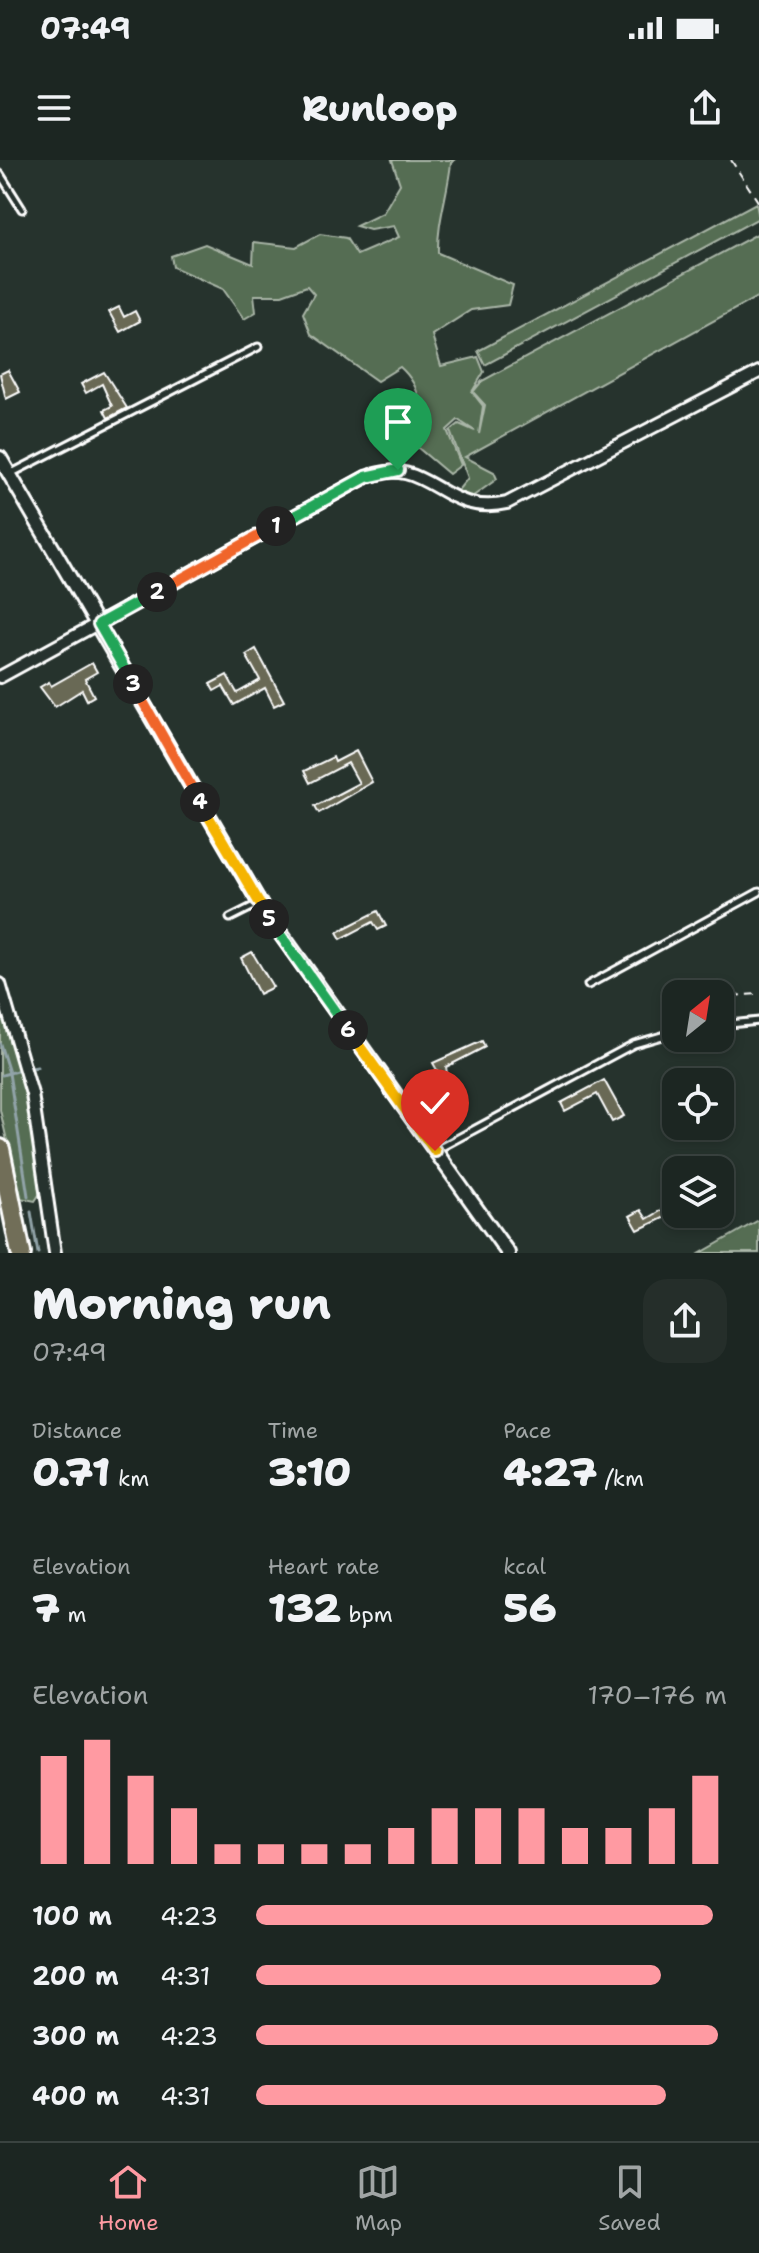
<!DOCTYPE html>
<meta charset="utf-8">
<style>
body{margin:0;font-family:"Shantell Sans",sans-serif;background:#252e2a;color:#f1f3f6;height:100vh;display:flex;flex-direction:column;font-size:30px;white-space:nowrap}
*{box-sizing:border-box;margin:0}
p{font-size:26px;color:#a0a5a5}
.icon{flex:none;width:44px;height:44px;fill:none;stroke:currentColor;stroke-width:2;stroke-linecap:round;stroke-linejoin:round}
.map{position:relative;height:1093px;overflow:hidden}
.drawer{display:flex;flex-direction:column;background:#1c2622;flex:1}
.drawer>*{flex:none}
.needle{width:52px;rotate:30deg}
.buttons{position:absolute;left:662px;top:820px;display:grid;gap:16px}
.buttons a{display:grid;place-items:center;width:72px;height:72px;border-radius:16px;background:#1c2622;box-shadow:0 4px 12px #0003,0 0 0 2px #3a4340;font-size:40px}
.pin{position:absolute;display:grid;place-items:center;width:68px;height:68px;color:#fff;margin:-82px -34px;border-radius:50% 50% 50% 0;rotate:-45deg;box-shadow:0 0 8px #0007}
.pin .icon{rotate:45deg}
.km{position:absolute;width:40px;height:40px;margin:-20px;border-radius:50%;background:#222;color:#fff;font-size:22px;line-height:40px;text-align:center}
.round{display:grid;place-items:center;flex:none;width:84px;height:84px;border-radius:24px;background:#252e2a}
.overview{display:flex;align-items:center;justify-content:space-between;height:136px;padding:0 32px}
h1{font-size:44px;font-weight:800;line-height:60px}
.figures{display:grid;grid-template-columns:repeat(3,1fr);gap:12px;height:136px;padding:8px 32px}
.figures div{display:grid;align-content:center}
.figures b{font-size:40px;font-weight:800}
.figures small{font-size:22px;font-weight:400}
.figures p{font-size:22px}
.chart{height:224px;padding:16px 32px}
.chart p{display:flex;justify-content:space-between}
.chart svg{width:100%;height:144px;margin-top:8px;stroke:#ff9aa2;stroke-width:6}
ul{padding:0 32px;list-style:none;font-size:26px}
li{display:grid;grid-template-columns:128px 96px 1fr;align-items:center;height:60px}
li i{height:20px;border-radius:10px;background:#ff9aa2}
.status{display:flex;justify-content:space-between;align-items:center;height:56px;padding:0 40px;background:#1c2622;direction:ltr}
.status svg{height:22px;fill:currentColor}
header{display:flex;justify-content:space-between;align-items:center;height:104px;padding:0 32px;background:#1c2622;font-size:36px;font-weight:800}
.tab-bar{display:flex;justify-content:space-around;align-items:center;height:112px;border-top:2px solid #3a4340;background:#1c2622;font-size:22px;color:#a0a5a5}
.tab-bar a{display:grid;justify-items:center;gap:4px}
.tab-bar .selected{color:#ff9aa2}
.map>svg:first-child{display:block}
</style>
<div class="status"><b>07:49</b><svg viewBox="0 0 49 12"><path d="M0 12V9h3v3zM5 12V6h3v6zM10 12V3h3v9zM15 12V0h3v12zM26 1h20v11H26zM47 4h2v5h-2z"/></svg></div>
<header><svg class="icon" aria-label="menu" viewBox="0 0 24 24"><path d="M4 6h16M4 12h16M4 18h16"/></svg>Runloop<svg class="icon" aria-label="share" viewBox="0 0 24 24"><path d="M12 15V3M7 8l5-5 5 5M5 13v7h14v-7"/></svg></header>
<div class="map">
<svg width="759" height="1093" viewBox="0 0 759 1093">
<rect width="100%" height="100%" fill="#26332d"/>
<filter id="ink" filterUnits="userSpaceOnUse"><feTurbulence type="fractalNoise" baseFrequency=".0125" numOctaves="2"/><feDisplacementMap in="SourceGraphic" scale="16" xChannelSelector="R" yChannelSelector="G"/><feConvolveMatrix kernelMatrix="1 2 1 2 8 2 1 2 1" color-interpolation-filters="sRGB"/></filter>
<g filter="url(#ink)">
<path fill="#556d52" stroke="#aab6a8" stroke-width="2" d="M392 0H454L451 3C448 33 437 63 438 93L513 125 508 145 471 150 432 175 441 206 478 197 484 212 472 232 483 246 479 274 485 245 473 232 482 221 759 73V136L465 297 494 312 497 319 465 342 454 335 468 318 450 271 459 264 475 271 458 260 447 270 461 305 449 314 417 287C421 256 426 230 400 207L377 221 311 174 303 153 314 134 307 126 282 135H254L256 152 244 159 223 129 173 107 171 96 205 84 253 104 254 82 296 87 320 74 346 78 357 95 399 77 394 66 370 70 356 66 383 53 400 24Z
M756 43 759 58 485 205 478 191Z
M0 835 25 914 43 1029 35 1041 20 1038 0 950Z
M759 1060V1093H701Z"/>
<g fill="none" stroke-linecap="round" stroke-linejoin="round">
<path stroke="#91a3a8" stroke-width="3" d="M0 884 9 913 28 1036
M32 908 37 907
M2 915 20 910
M31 1052 38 1093"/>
</g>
<path fill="#696954" stroke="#fff" stroke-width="2" d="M119 147 124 157 135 151 140 161 120 172 109 152Z
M8 210 20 232 6 239 0 214Z
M104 212 127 248 108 258 104 250 112 246 102 224 86 233 81 224Z
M256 489 284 541 274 546 265 528 234 545 223 526 214 531 210 524 227 515 237 533 260 520 246 495Z
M92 503 97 512 85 519 94 536 87 540 82 530 55 547 40 527 49 522 51 526Z
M356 591 372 622 319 653 315 646 359 623 348 603 310 623 304 611 333 597 335 602Z
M378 751 386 766 378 770 373 762 341 779 337 772Z
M252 792 273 827 259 834 241 798Z
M482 881 485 887 446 907 448 920 437 926 430 914 437 910 433 903Z
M604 920 624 956 612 962 597 934 565 951 561 943Z
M676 1042V1052L638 1070 630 1056 641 1050 647 1059Z"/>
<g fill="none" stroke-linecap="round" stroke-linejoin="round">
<defs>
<path id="service" d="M0 14 22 49
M10 314 258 187
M230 758 258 744
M588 825 759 732
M720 865 759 861
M436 990 634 884 676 872"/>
<path id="minor" d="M0 517 366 317C428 293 442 358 507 343L759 212
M0 824 32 934 55 1093"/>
<path id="tertiary" d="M0 298 262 747 508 1093"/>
<path id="motorway" d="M0 989 21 1093"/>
</defs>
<use href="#service" stroke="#fff" stroke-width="11"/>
<use href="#minor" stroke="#fff" stroke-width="16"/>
<use href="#tertiary" stroke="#fff" stroke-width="18"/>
<use href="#motorway" stroke="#fff" stroke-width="24"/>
<path stroke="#fff" stroke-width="2" stroke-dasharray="8 6" stroke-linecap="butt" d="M731 0 759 43
M720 841 731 836 759 834"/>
<use href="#service" stroke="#26332d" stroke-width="5"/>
<use href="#minor" stroke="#26332d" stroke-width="10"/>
<use href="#tertiary" stroke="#26332d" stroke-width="12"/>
<use href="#motorway" stroke="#716e59" stroke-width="18"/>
</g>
</g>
<g fill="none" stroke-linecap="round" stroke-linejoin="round" filter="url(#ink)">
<defs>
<path id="split-1" d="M276 366 366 317 398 310"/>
<path id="split-2" d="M157 432 276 366"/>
<path id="split-3" d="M133 524 99 464 157 432"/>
<path id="split-4" d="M133 524 200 642"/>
<path id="split-5" d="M200 642 269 759"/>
<path id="split-6" d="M269 759 348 870"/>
<path id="split-7" d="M348 870 435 991"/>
</defs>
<use href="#split-1" stroke="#fff" stroke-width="16"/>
<use href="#split-2" stroke="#fff" stroke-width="16"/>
<use href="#split-3" stroke="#fff" stroke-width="16"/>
<use href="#split-4" stroke="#fff" stroke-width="16"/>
<use href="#split-5" stroke="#fff" stroke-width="16"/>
<use href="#split-6" stroke="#fff" stroke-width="16"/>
<use href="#split-7" stroke="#fff" stroke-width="16"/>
<use href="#split-1" stroke="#22a559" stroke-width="10"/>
<use href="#split-2" stroke="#f0652b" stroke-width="10"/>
<use href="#split-3" stroke="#22a559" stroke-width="10"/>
<use href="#split-4" stroke="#f0652b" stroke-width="10"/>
<use href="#split-5" stroke="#f5b400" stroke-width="10"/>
<use href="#split-6" stroke="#22a559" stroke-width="10"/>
<use href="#split-7" stroke="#f5b400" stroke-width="10"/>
</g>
</svg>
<div class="buttons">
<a><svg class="needle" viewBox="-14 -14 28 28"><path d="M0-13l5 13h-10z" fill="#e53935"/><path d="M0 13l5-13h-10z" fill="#a0a5a5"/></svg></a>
<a><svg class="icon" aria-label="locate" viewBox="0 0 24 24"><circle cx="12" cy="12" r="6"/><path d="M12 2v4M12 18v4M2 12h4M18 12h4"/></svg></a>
<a><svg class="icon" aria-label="layers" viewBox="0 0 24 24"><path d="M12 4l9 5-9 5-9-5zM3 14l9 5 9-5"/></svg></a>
</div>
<div class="pin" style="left:398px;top:310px;background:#1e9e55"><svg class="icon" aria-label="arrive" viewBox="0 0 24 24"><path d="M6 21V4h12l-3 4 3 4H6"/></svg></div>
<div class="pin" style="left:435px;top:991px;background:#d93025"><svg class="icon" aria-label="check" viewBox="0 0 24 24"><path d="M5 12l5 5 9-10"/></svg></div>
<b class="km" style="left:276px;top:366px">1</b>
<b class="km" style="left:157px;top:432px">2</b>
<b class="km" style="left:133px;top:524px">3</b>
<b class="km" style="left:200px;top:642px">4</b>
<b class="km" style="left:269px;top:759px">5</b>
<b class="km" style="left:348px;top:870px">6</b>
</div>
<section class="drawer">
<div class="overview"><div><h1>Morning run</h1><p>07:49</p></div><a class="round"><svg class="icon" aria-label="share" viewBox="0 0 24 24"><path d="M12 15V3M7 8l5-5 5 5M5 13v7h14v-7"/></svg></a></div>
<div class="figures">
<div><p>Distance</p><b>0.71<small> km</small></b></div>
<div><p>Time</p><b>3:10</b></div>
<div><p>Pace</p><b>4:27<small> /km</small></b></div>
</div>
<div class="figures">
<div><p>Elevation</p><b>7<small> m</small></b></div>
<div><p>Heart rate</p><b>132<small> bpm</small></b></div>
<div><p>kcal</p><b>56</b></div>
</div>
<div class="chart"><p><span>Elevation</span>170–176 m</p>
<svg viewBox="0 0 160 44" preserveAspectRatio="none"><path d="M5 44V11M15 44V6M25 44V17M35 44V27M45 44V38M55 44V38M65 44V38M75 44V38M85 44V33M95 44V27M105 44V27M115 44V27M125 44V33M135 44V33M145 44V27M155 44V17"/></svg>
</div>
<ul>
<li><b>100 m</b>4:23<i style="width:97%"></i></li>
<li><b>200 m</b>4:31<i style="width:86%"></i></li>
<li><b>300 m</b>4:23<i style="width:98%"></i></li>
<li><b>400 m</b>4:31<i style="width:87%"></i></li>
</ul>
</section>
<nav class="tab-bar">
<a class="selected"><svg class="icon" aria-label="home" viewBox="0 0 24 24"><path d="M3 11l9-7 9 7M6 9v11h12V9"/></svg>Home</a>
<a><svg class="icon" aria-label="map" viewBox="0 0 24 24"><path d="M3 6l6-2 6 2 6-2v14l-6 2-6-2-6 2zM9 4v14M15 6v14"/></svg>Map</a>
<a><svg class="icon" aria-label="saved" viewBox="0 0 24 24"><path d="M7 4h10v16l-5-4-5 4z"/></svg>Saved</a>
</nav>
